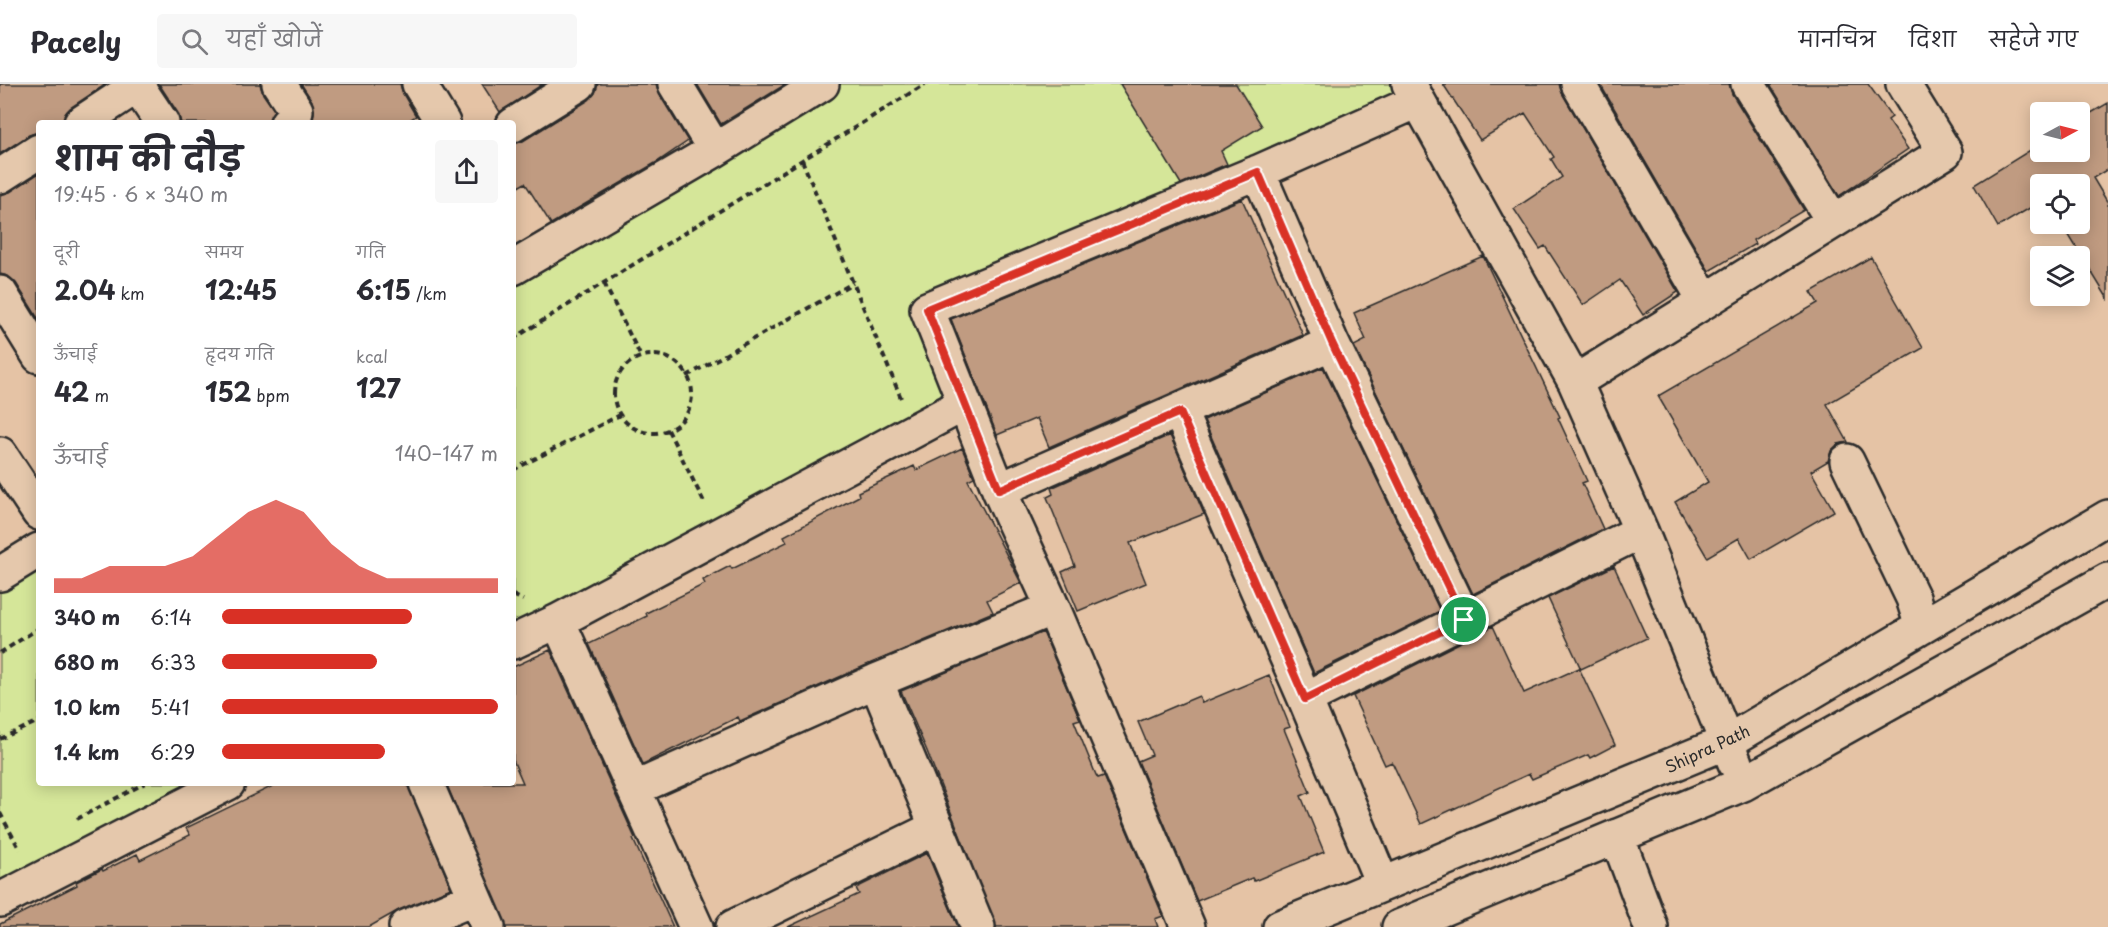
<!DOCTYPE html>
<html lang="hi">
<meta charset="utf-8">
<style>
body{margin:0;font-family:"Playpen Sans","Playpen Sans Deva",sans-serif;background:#f7f7f7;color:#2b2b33;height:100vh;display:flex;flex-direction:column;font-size:22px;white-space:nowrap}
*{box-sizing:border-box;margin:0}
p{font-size:20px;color:#7c7c81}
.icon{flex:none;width:33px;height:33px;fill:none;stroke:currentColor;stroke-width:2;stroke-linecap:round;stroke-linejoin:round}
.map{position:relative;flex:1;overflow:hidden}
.sheet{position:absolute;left:36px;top:36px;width:480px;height:666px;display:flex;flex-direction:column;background:#fff;border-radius:6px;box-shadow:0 3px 15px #0003}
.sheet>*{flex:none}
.needle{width:39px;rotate:83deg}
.tools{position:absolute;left:2030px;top:18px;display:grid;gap:12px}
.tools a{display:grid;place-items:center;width:60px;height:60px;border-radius:6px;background:#fff;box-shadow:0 3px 15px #0003;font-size:30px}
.pin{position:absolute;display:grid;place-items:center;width:51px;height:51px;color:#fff;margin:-26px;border:3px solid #fff;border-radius:50%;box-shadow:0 2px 6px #0007}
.round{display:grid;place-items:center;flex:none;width:63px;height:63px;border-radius:6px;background:#f7f7f7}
.summary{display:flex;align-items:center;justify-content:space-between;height:102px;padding:0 18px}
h1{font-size:33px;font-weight:700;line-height:45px}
.figures{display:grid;grid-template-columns:repeat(3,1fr);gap:9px;height:102px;padding:6px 18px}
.figures div{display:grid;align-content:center}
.figures b{font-size:26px;font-weight:700}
.figures small{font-size:16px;font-weight:400}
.figures p{font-size:16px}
.chart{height:168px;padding:12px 18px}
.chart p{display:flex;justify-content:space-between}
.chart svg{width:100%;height:108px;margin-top:6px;fill:#d93025;opacity:.7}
ul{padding:0 18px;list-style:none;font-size:20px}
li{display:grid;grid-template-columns:96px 72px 1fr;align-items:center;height:45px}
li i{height:15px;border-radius:8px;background:#d93025}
header{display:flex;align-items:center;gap:36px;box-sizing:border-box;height:84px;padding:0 30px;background:#fff;border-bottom:2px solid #e1e1e2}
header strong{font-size:28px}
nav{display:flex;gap:33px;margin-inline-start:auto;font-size:21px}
.search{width:420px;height:54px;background:#f7f7f7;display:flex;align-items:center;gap:15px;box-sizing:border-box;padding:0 21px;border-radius:6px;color:#7c7c81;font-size:22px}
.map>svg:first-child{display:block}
</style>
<header>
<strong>Pacely</strong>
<div class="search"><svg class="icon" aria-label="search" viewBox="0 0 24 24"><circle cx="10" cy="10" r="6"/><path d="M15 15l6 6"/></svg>यहाँ खोजें</div>
<nav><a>मानचित्र</a><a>दिशा</a><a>सहेजे गए</a></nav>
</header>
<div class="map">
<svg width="2108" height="843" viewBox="0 0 2108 843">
<rect width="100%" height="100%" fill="#e5c3a5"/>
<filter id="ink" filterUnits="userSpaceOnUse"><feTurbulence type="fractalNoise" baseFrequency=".0167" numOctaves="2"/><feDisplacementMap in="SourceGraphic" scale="12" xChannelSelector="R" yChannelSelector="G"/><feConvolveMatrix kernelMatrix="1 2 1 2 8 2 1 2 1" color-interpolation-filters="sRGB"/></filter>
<g filter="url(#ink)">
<path fill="#d5e699" stroke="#808862" stroke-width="1.5" d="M816 0H1409L1412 5 928 225 964 320 513 558V181Z
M39 466V699H228L0 816V490Z"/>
<path fill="#c09b81" stroke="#2b2b2b" stroke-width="1.5" d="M0 0H106L70 24 65 30 62 39H39V48L29 51 0 70Z
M159 0H260L263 10 274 26 269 39H181L178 29Z
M301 0H400L403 10 416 32 405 39H311L314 29 312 17Z
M482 0H543L500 28Z
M598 0H656L659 10 688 57 657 78 551 140 525 99 513 106V60L523 57 589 16 595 9Z
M697 0H786L721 40Z
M1120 0H1236L1262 42 1221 67 1227 80 1181 100Z
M1443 0H1559L1562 9 1678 208 1643 231 1620 196 1583 221 1545 162 1540 165 1514 125 1562 93 1551 75 1554 73 1525 29 1480 56Z
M1600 0H1729L1732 10 1804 126 1753 156 1755 160 1709 187Z
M1770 0H1868L1892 33 1888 36 1908 65 1839 112Z
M2108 19V85L2093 94 2108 119V215L2062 140H2079V100H2040V118L1998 143 1974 101 2040 60V68H2079V36Z
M39 89V236L16 199 8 192 0 190V111L10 108Z
M1242 115 1303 251 1049 363 1037 334 997 351 951 235Z
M1483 172 1560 333 1558 334 1587 397 1582 399 1603 445 1473 510 1354 262 1366 256 1354 229Z
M1871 173 1923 264 1827 320 1848 358 1838 360 1831 367 1828 377 1811 387 1834 427 1751 475 1739 454 1707 473 1675 418 1708 398 1658 312 1818 219 1811 208Z
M1323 283 1440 527 1314 589 1204 336Z
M1170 351 1204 430 1130 459 1146 499 1078 527 1062 488 1075 482 1047 413 1053 410 1051 404Z
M962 364 974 393 968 396 1021 499 987 516 993 528 869 580 740 637 738 633 643 680 589 560 647 532 646 529 705 500 703 496 730 482 732 485 787 458 784 452 859 412 858 408 914 382 916 386Z
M1614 482 1647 554 1581 585 1548 514Z
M1493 542 1524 609 1579 584 1615 661 1590 674 1588 671 1532 695 1529 690 1421 740 1392 678 1385 681 1353 612Z
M1043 548 1080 635 1074 637 1096 691 1098 694 1104 692 1163 832 1155 835 1158 843H996L927 667 901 607Z
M550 566 635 754 633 755 673 843H506L446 699H523L513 676V583Z
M1269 591 1290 643 1284 645 1310 708 1301 712 1324 768 1254 797 1252 794 1197 817 1138 677 1152 671 1138 638 1199 612 1202 619Z
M279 699H408L451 804 399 826 369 843H0V840L77 801 76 798 102 785 103 787 137 770 140 776 190 751 186 744Z
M927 769 958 843H788L859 810 856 804Z"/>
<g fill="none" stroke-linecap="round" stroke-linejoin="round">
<defs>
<path id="minor" d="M136 0 162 39
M279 0 296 26 295 32 287 39
M419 0 443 39
M675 0 715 66
M1409 0 1575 298 1641 447 1735 679
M1578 0 1705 217
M1748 0 1833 137
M81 39 137 2
M513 41 579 0
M1258 88 1332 259
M0 92 39 67
M513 184 715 66 822 0
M0 209 39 272
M1575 298 1945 68 1903 0
M1180 328 1305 615 1382 799
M0 370 39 429
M1847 377 1913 514 1922 543
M999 406 1332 259 1465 536
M0 490 39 466
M558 537 696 843
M513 558 558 537 964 320
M876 597 978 843
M1305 615 1641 447
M426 699 488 843
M634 705 876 597 1053 524
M1617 752 1651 843
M0 816 228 699
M406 843 475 814
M733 843 937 743
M1188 843 1053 524 999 406 927 225 1258 88 1418 17
M1280 843 1727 658 2108 433
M1399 843 1743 700 2108 496"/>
</defs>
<use href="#minor" stroke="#2b2b2b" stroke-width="38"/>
<path stroke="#2b2b2b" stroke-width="4" stroke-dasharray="6 4.5" stroke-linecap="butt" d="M802 76 901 314
M604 199 641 273
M513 255 925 0
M614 310a39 39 0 1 1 78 0a39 39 0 1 1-78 0Z
M687 292 853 199
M668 346 705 420
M513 386 620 331
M513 511 523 516
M0 569 39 544
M0 655 39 637
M0 729 20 766
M77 735 145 699"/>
<use href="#minor" stroke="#e5c8ac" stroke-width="33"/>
</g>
</g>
<g fill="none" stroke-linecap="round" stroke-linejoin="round" filter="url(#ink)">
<defs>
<path id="route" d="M1258 88 1332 259 1464 536 1305 615 1180 328 999 406 927 225Z"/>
</defs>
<use href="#route" stroke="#fff" stroke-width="12"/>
<use href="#route" stroke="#d93025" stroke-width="8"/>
</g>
<g text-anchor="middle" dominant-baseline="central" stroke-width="4.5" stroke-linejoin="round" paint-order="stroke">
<g font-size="16" fill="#2b2b2b" stroke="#e5c8ac">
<text transform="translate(1707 664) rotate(-25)">Shipra Path</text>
</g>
</g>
</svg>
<div class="tools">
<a><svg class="needle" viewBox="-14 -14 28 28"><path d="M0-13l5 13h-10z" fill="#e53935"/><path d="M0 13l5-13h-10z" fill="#7c7c81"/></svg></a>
<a><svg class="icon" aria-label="locate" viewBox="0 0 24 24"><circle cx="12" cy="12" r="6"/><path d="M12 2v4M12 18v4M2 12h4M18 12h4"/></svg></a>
<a><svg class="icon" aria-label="layers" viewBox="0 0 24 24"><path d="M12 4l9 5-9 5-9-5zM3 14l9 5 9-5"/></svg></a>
</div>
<div class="pin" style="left:1464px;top:536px;background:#1e9e55"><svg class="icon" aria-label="arrive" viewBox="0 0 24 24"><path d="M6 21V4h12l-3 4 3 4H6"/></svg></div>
<section class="sheet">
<div class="summary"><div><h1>शाम की दौड़</h1><p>19:45 · 6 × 340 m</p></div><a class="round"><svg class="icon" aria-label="share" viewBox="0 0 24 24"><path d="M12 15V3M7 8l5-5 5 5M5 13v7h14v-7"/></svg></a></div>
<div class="figures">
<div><p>दूरी</p><b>2.04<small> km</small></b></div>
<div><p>समय</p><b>12:45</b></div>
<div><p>गति</p><b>6:15<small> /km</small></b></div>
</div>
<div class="figures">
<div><p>ऊँचाई</p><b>42<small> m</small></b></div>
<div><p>हृदय गति</p><b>152<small> bpm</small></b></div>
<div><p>kcal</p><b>127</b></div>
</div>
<div class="chart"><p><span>ऊँचाई</span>140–147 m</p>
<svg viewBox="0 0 160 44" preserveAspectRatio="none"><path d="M0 44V38L10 38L20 33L30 33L40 33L50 29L60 20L70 11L80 6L90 11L100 24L110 33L120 38L130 38L140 38L150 38L160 38V44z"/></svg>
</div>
<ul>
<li><b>340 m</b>6:14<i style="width:69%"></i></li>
<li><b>680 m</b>6:33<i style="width:56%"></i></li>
<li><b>1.0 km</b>5:41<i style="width:100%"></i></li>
<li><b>1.4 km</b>6:29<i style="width:59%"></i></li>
</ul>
</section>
</div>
